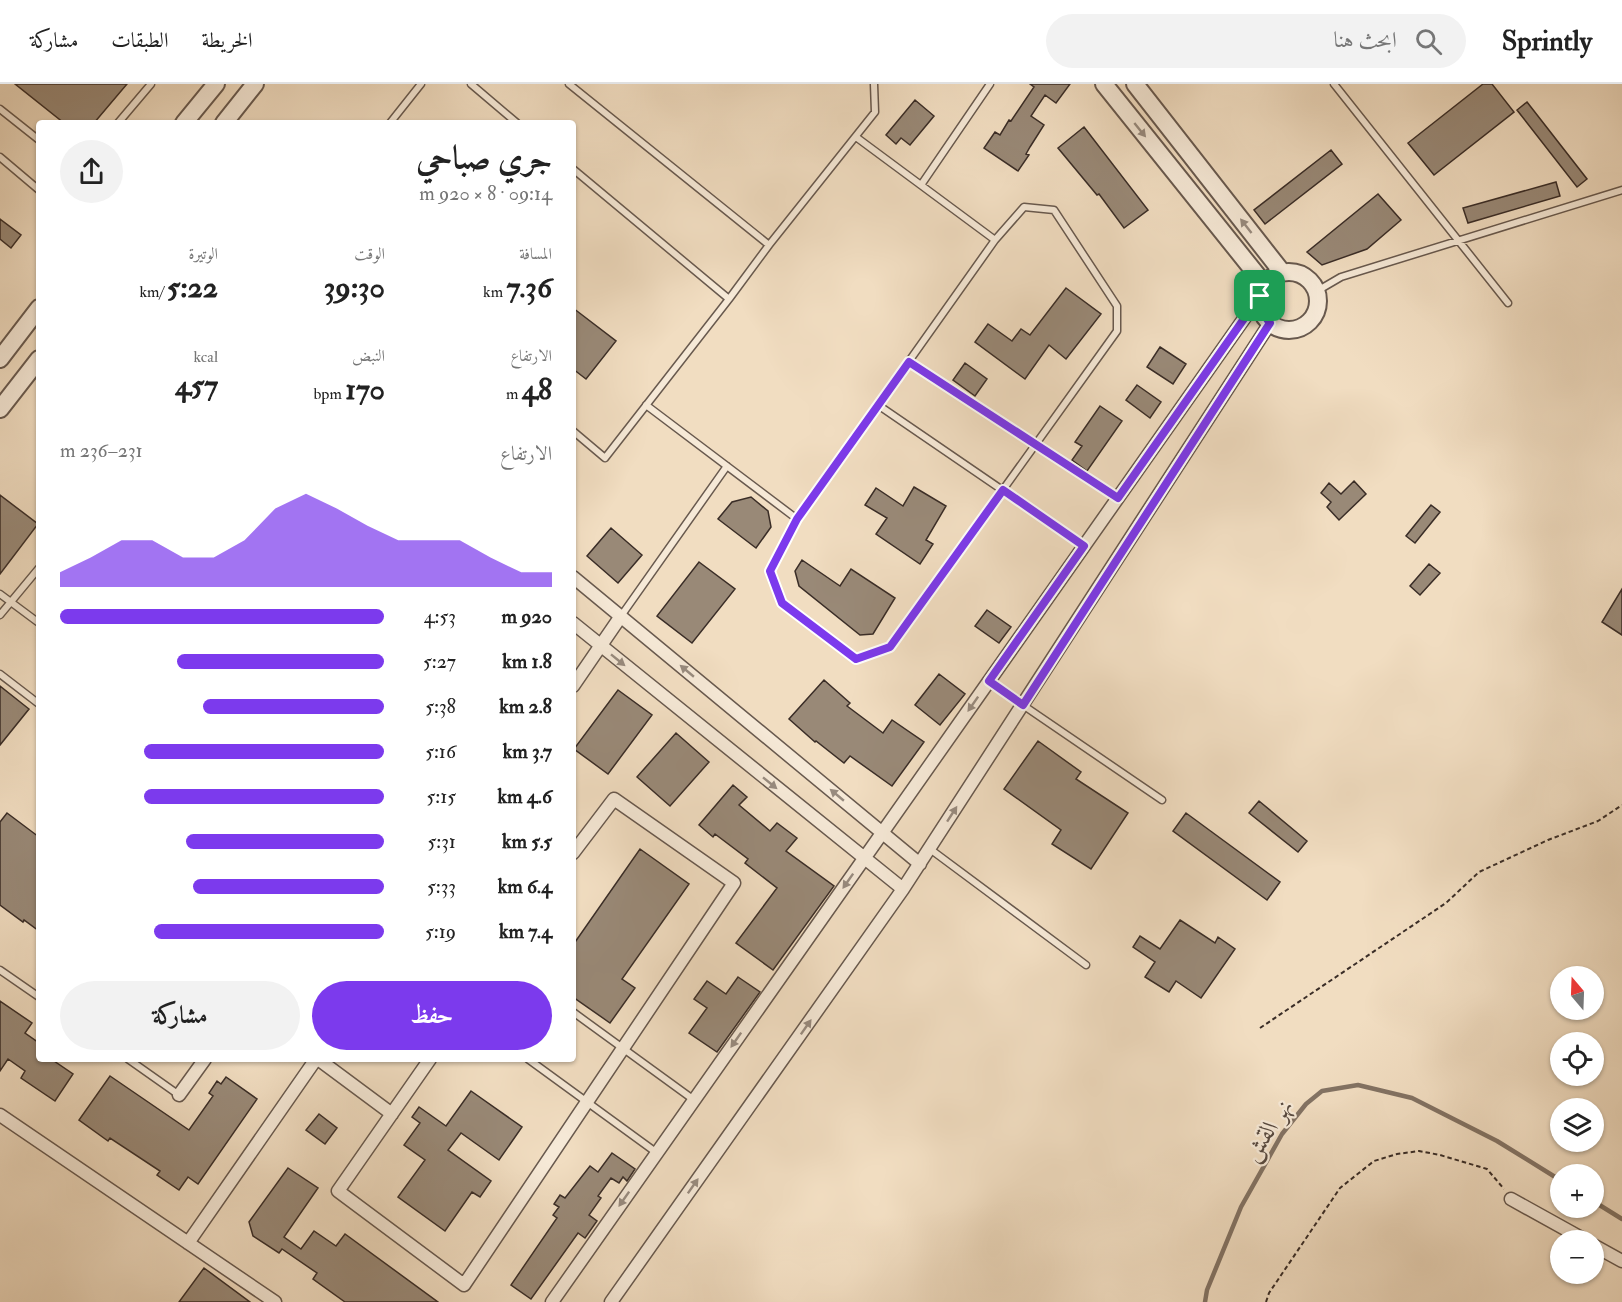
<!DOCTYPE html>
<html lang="ar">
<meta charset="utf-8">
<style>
body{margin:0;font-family:"IM FELL Double Pica",Amiri,serif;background:#f2f2f2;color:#222;direction:rtl;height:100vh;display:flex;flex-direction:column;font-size:22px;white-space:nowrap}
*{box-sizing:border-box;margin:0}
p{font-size:20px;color:#767676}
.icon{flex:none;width:33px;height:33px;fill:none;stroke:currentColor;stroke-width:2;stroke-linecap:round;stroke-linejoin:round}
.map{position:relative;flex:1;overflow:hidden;direction:ltr}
.panel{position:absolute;left:36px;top:36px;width:540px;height:942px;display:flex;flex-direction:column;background:#fff;border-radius:6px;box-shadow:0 2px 4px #0004;direction:rtl}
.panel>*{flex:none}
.needle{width:39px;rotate:341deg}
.buttons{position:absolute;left:1550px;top:882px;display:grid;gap:12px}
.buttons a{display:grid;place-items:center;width:54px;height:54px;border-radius:50%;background:#fff;box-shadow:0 2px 4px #0004;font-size:30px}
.pin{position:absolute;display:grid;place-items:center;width:51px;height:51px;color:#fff;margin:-26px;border-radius:12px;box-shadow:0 3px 9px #0006}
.round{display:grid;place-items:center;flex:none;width:63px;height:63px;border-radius:32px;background:#f2f2f2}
.overview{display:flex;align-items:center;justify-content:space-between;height:102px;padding:0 24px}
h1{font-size:33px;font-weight:700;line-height:45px}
.stats{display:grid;grid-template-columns:repeat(3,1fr);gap:9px;height:102px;padding:6px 24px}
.stats div{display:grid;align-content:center}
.stats b{font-size:30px;font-weight:700}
.stats small{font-size:16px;font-weight:400}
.stats p{font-size:16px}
.chart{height:168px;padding:12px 24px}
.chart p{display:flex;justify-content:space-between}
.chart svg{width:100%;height:108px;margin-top:6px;fill:#7c3aed;opacity:.7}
.cta{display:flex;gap:12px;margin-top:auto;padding:12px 24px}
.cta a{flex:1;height:69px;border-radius:36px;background:#7c3aed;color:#fff;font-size:24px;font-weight:700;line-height:69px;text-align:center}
.cta a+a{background:#f2f2f2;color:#222}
ul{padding:0 24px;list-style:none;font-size:20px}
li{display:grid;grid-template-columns:96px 72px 1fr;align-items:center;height:45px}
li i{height:15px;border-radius:8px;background:#7c3aed}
header{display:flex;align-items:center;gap:36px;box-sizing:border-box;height:84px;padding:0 30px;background:#fff;border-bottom:2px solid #e0e0e0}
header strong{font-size:28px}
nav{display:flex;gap:33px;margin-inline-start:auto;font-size:21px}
.search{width:420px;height:54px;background:#f2f2f2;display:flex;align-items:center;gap:15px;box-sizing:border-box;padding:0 21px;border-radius:33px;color:#767676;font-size:22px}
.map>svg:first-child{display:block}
</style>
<header>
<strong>Sprintly</strong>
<div class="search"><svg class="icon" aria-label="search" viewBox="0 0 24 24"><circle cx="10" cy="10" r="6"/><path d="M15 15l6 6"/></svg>ابحث هنا</div>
<nav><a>الخريطة</a><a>الطبقات</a><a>مشاركة</a></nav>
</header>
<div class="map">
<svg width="1622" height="1218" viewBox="0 0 1622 1218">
<rect width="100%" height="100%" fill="#f1ddc1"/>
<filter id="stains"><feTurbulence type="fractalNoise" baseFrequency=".00333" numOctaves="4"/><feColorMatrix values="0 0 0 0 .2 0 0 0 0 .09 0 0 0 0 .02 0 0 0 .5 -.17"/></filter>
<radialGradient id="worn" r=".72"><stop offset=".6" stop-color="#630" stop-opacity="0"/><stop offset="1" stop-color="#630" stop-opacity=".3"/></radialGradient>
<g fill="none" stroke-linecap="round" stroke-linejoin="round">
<path stroke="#837364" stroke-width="4.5" d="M1593 1117 1622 1135
M1205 1218 1207 1206 1241 1123 1282 1050 1306 1020 1322 1007 1358 1001 1412 1014 1497 1057 1560 1096"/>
</g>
<path fill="#998977" stroke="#3a2d27" stroke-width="1.5" d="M15 0H127L94 39H64Z
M1030 0H1070L1056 19 1045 11 1031 32 1044 41 1030 63 1026 70 1029 71 1018 87 984 64 995 48 1000 51 1009 36 1011 37 1034 3Z
M1483 0H1492L1514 28 1434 91 1408 59Z
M915 16 934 32 910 61 901 54 896 60 886 51Z
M1527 18 1587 95 1577 103 1517 26Z
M1084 43 1148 126 1124 144 1099 110 1097 111 1058 64Z
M1331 66 1342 80 1265 140 1254 126Z
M1556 98 1560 112 1468 139 1463 124Z
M1378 110 1401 136 1367 165 1322 181 1307 168Z
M0 135 21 151 11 164 0 155Z
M1066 204 1101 230 1066 275 1049 261 1025 295 975 258 988 240 1012 257 1021 245 1030 251Z
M573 224 616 257 586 295 573 285Z
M1160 263 1186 280 1173 300 1147 283Z
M965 279 987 295 975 312 953 296Z
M1137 301 1161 318 1150 334 1126 316Z
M1100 322 1122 337 1087 387 1072 376 1082 362 1075 358Z
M1354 397 1366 410 1339 436 1327 423 1331 418 1321 409 1329 399 1341 410Z
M914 403 946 422 926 456 933 460 920 480 876 450 887 434 865 421 876 404 903 422Z
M0 411 38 440 0 490Z
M751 413 768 427 771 443 756 464 718 435 732 418Z
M1431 421 1440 428 1415 459 1406 452Z
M611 444 642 471 618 499 587 472Z
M802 476 840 502 851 485 895 514 873 550 860 551 799 502 795 487Z
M699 478 735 505 692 559 657 532Z
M1429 480 1440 489 1420 511 1410 502Z
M1622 505V551L1602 538Z
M987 526 1011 543 999 559 975 542Z
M939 590 965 610 940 641 915 621Z
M824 596 850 619 847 622 883 649 892 636 924 658 892 702 850 672 844 679 816 657 815 658 789 635Z
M0 602 29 625 0 661Z
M618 606 652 631 608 690 574 665Z
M676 649 709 678 670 722 637 693Z
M1038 657 1081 688 1076 695 1128 729 1091 785 1052 760 1061 746 1004 705Z
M733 701 747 713 739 721 770 747 777 739 797 754 786 767 834 802 773 886 736 859 777 804 745 779 748 775 715 750 713 753 699 741Z
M1259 717 1307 757 1298 768 1249 729Z
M7 729 39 753V847L24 836 23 838 0 821V738Z
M1186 729 1280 798 1267 816 1173 747Z
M640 765 689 800 622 895 635 904 610 939 573 913V861Z
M1180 836 1215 859 1218 853 1235 865 1201 914 1176 897 1169 908 1145 893 1155 878 1133 863 1140 852 1160 865Z
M738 893 760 908 717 968 689 949 707 924 694 915 707 897 726 910Z
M0 917 32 939 25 949 39 959V975H51L73 990 55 1017 21 994 25 987 8 975 0 987Z
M110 992 189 1046 213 1012 209 1009 217 997 221 1000 226 993 257 1015 198 1100 188 1093 179 1106 157 1091 160 1087 110 1054 108 1057 79 1036Z
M471 1007 522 1043 499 1076 461 1049 448 1066 491 1097 480 1113 472 1108 445 1147 398 1113 425 1076 404 1061 420 1039 412 1033 419 1023 446 1042Z
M319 1030 337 1044 325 1060 306 1046Z
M612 1069 635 1085 627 1097 623 1093 619 1099 611 1094 598 1112 601 1114 589 1131 597 1137 585 1154 578 1149 531 1215 511 1201 557 1134 553 1131 559 1123 554 1120 560 1111 565 1114 590 1082 598 1088Z
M288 1084 318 1104 284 1153 301 1165 314 1147 336 1162 345 1150 438 1218H345L313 1195 317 1189 282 1165 279 1169 253 1152 249 1138Z
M204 1184 250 1218H179Z"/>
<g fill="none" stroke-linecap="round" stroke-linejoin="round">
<defs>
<path id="service" d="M471 0 517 39
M569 0 769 161 729 215 573 85
M1334 0 1508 219
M0 25 39 56
M118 39 151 0
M390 39 421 0
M0 73 39 106
M921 101 990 0
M769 161 875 28 874 0
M1317 207 1341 193 1622 106
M909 278 1118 414
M646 321 797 435 995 156 856 53
M878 321 1084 462
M573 347 605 374 729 215
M797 435 770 487 782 519 856 575 890 563 1117 247V222L1054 126 1024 123 995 156
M0 510 39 539
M0 531 39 484
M621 532 727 382
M0 590 39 620
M989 598 1162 716
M930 765 1086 881
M0 886 39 913
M573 928 694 1016
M128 975 179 1011
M528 975 657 1069"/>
<path id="minor" d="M573 493 920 780
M573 539 903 805
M573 602 621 532
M318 975 392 1030
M430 975 338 1107 464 1201 734 799 614 715 573 769
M179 1011 205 975
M0 1031 275 1218
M1511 1115 1585 1156
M188 1159 316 975
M1593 1161 1622 1177
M552 1218 1260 212
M611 1218 903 805 1270 239"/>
<path id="tertiary" d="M1104 0 1265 201
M1135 0 1282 188
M184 39 216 0
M224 39 255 0
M1260 217a29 29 0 1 1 58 0a29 29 0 1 1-58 0Z
M0 275 39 224
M0 325 39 275"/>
</defs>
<use href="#service" stroke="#68594e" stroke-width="9"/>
<use href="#minor" stroke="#68594e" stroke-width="15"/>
<use href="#tertiary" stroke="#68594e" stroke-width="20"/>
<path stroke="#3a2d27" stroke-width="2" stroke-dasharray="4.5 3" stroke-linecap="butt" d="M1260 944 1446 819 1479 788 1548 756 1598 737 1622 721
M1266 1218 1269 1209 1340 1104 1374 1077 1397 1070 1419 1067 1440 1071 1487 1085 1504 1105"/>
<use href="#service" stroke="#f6e9d7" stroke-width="6"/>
<use href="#minor" stroke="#f6e9d7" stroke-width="12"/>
<use href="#tertiary" stroke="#f6e9d7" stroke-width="16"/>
</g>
<defs><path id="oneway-solid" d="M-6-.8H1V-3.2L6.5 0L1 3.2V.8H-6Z" transform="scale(1.5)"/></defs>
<g fill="#988b7f">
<use href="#oneway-solid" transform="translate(1140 46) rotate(51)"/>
<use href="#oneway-solid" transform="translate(1246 142) rotate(-128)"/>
<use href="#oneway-solid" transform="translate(618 576) rotate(39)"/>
<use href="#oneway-solid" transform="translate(687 587) rotate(-140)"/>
<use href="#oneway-solid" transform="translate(973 620) rotate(125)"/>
<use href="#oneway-solid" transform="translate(770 699) rotate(39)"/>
<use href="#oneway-solid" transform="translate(837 711) rotate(-140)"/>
<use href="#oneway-solid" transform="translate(952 730) rotate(-57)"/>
<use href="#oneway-solid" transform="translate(848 797) rotate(125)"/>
<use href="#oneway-solid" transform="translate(806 943) rotate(-55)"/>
<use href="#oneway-solid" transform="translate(736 956) rotate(125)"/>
<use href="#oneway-solid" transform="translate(693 1102) rotate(-55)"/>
<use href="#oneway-solid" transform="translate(624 1115) rotate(125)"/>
</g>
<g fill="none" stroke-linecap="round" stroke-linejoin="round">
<defs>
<path id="route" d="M1260 212C1260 223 1263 230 1270 239L1023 621 989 597 1084 462 1003 406 890 563 856 575 782 519 770 487 797 435 909 278 1118 414Z"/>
</defs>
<use href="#route" stroke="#fff" stroke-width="12"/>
<use href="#route" stroke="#7c3aed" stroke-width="8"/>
</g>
<g text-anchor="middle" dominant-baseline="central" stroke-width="4.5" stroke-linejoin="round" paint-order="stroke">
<g font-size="24" font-style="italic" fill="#584a40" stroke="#f6e9d7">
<text transform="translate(1268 1046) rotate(-56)">نهر القش</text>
</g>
</g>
<rect width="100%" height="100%" filter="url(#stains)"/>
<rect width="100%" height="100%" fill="url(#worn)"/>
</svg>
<div class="buttons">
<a><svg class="needle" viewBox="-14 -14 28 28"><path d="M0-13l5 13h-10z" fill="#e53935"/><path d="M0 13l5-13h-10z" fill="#767676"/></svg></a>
<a><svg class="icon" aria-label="locate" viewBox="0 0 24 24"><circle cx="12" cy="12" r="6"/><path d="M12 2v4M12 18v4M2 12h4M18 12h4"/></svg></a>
<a><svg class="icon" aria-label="layers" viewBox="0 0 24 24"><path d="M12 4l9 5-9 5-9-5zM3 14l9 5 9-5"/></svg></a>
<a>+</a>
<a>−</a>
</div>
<div class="pin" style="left:1260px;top:212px;background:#1e9e55"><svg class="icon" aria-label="arrive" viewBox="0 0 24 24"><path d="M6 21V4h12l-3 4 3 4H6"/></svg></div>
<section class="panel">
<div class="overview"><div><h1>جري صباحي</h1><p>09:14 · 8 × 920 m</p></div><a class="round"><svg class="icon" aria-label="share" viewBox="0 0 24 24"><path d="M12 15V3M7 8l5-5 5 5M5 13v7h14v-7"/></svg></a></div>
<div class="stats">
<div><p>المسافة</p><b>7.36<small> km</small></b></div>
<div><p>الوقت</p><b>39:30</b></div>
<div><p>الوتيرة</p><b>5:22<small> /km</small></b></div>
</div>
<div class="stats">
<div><p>الارتفاع</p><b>48<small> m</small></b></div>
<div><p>النبض</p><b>170<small> bpm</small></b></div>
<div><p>kcal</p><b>457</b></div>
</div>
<div class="chart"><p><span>الارتفاع</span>231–236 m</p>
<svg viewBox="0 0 160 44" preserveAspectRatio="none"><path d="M0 44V38L10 32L20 25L30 25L40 32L50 32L60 25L70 12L80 6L90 12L100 19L110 25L120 25L130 25L140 32L150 38L160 38V44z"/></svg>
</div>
<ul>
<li><b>920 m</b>4:53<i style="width:100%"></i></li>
<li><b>1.8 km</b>5:27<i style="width:64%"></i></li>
<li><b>2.8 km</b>5:38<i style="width:56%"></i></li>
<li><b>3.7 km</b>5:16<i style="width:74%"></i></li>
<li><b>4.6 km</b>5:15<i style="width:74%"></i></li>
<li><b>5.5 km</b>5:31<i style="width:61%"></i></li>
<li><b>6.4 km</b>5:33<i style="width:59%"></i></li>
<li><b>7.4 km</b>5:19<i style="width:71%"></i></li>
</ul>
<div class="cta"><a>حفظ</a><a>مشاركة</a></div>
</section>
</div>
